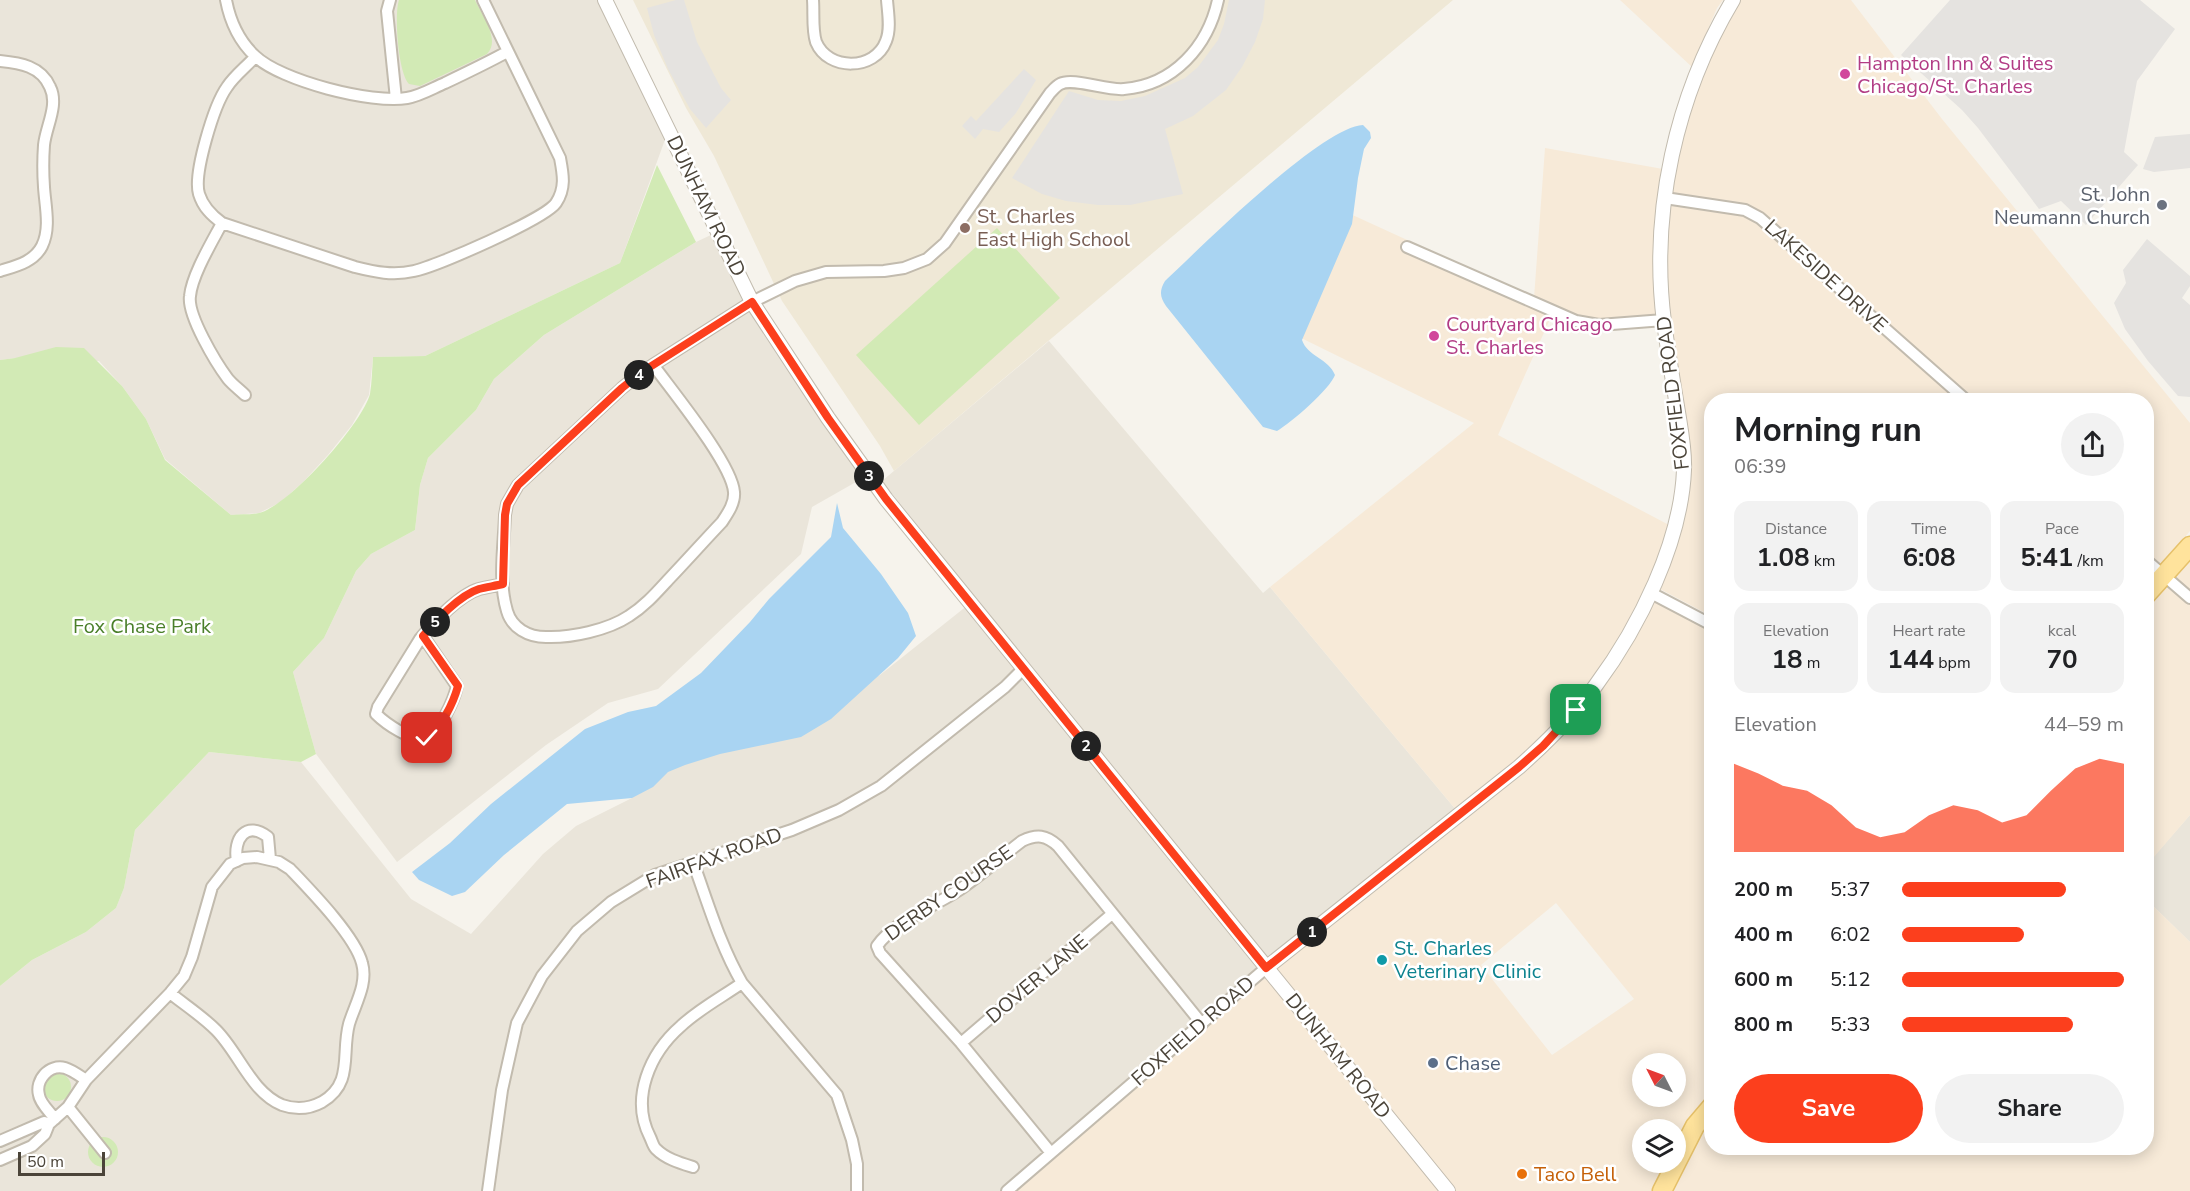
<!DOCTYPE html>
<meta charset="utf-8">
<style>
body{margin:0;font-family:"Nunito Sans",sans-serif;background:#f2f2f2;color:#202124;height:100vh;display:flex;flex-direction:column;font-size:22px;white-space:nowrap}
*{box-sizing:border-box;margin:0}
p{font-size:20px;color:#757577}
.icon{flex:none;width:33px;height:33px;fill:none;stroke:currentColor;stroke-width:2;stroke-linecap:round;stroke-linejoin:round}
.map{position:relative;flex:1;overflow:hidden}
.drawer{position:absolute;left:1704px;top:393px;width:450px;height:762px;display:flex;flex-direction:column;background:#fff;border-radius:24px;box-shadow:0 3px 15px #0003}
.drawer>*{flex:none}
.needle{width:39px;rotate:312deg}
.buttons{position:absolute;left:1632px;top:1053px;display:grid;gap:12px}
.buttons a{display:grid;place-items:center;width:54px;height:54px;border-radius:50%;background:#fff;box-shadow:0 3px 15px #0003;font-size:30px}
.scale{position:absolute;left:18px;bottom:15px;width:87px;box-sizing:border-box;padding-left:6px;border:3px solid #4b4439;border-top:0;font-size:16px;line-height:21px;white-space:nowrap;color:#4b4439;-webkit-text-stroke:4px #fff;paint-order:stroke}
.pin{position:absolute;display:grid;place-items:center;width:51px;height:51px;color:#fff;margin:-26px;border-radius:12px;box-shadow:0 3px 9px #0006}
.km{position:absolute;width:30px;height:30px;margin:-15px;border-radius:50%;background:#222;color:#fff;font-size:16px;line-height:30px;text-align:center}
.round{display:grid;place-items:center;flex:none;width:63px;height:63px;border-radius:32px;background:#f2f2f2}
.head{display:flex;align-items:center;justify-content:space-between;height:102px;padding:0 30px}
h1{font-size:33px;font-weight:700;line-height:45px}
.figures{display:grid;grid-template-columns:repeat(3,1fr);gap:9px;height:102px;padding:6px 30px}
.figures div{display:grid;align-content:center;border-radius:15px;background:#f2f2f2;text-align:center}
.figures b{font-size:26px;font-weight:700}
.figures small{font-size:16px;font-weight:400}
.figures p{font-size:16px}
.chart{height:168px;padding:12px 30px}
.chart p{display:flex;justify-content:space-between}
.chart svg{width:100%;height:108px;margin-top:6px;fill:#fc3f1d;opacity:.7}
.button{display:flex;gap:12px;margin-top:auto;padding:12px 30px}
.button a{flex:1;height:69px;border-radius:36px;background:#fc3f1d;color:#fff;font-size:24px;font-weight:700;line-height:69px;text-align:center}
.button a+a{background:#f2f2f2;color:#202124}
ul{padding:0 30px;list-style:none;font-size:20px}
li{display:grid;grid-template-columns:96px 72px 1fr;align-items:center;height:45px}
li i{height:15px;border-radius:8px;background:#fc3f1d}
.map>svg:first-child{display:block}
</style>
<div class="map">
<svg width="2190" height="1191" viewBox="0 0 2190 1191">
<rect width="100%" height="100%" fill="#f6f3ec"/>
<path fill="#eae5da" d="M0 0H600L666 137 620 263 425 356 373 357 369 395 352 425 328 455 304 481 281 502 259 513 231 515 165 459 146 419 122 386 99 361 15 358 0 360Z
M713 234 863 478 812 507 801 554 658 689 608 703 546 745 397 862 316 754 293 672 324 638 356 571 371 554 415 530 420 485 428 458 476 410 494 379 544 335 696 242Z
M1049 341 1263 593 1270 587 1457 811 1267 961 882 481Z
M968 605 1260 968 1002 1191H0V986L32 960 86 932 116 908 124 888 135 830 209 752 301 762 411 899 471 934 543 854 576 826 632 798 670 753 880 675Z
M2190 815V942L2147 900 2146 865Z"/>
<path fill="#f7ead8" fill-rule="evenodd" d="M1620 0H1723L1717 8 1692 67Z
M1740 0H1851L1942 119 2190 423V531L2161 566 2147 553 2146 400H1965L1843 298 1958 400H1712L1711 616 1660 589 1686 513 1692 460 1674 352 1664 274 1670 194 1687 112 1714 44Z
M1545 148 1663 169 1654 279 1661 326 1595 330 1551 317 1498 435 1671 526 1648 588 1595 678 1565 716 1530 751 1457 811 1270 587 1474 423 1289 332 1346 212 1534 298Z
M2190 556V815L2147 865V606Z
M1652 599 1711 630V1097L1690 1123 1676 1151V1130H1642V1162L1670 1163 1655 1191H1454L1274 969 1532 765 1599 692ZM1556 903 1634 999 1552 1055 1481 965ZM1642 1064H1676V1096H1642Z
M2147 900 2190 942V1191H1669L1702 1128 1711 1117 1712 1148H2146Z
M1265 978 1441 1191H1016Z"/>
<path fill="#efe8d6" d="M633 0H1453L894 471 880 446 782 301 714 156 686 108Z"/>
<path fill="#d2eab5" d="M399 0H475C482 15 501 40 487 54L420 86 409 84C398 73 394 14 399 0Z
M657 165 696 242 544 335 494 379 476 410 428 458 420 485 415 530 371 554 356 571 324 638 293 672 316 754 301 762 209 752 135 830 124 888 116 908 86 932 32 960 0 986V360L15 358 56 347 84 348 122 386 146 419 165 460 231 515C240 514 250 515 259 513 289 506 362 424 370 394 372 382 372 369 373 357L425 356 620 263Z
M997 228 1060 298 919 425 856 355Z
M43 1087a14 14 0 1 1 28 0a14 14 0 1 1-28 0Z
M88 1152a15 15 0 1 1 30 0a15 15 0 1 1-30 0Z"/>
<path fill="#e5e3e0" d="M676 0H684L697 42 721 88 731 100 706 128 690 109 668 69 654 35 647 8Z
M1229 0H1265L1263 19 1255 42 1242 67 1226 90 1193 116 1165 129 1183 194 1130 205H1098L1066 201 1042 194 1012 178 1069 91 1098 100 1121 101 1145 96 1185 78 1198 67 1218 40 1224 24Z
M1950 0H2140L2175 29 2137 81 2124 152 2138 165 2086 225 2061 201 2039 209 1978 128 1962 110 1901 55Z
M1024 69 1036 80 1016 113 999 132 983 129 975 139 962 126 971 116 976 121Z
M2190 134V168L2154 172 2143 169 2155 137Z
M2147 239 2190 276V286L2182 298 2190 305V397L2178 396 2148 361 2125 329 2114 303 2126 283 2123 270Z"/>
<path fill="#a9d4f2" d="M1363 125 1370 132 1371 138 1364 149 1358 178 1352 224 1302 340C1307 356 1329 359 1335 375 1330 389 1291 423 1277 431L1263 427 1166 306C1160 297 1159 291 1165 281 1199 249 1321 127 1363 125Z
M837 503 843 528 881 574 908 613 916 636 898 658 831 719 801 737 720 754 685 765 668 772 653 787 632 798 567 804 504 855 465 892 452 896 419 880 412 872 450 843 491 804 585 729 628 712 656 706 701 673 750 622 769 599 831 537Z"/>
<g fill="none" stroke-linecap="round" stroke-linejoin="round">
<defs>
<path id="minor" d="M226 0C230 21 239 41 255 56 281 81 372 104 407 98 420 96 433 88 445 83 466 73 487 63 507 52
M390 0 387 11 396 99
M813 0C814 13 812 30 816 42 828 71 875 71 886 41 891 29 888 13 887 0
M255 57C246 67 234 76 227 87 214 105 193 174 199 194 203 207 211 215 222 223L355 267C375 272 393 276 414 271 437 266 545 219 556 203 566 188 563 174 560 158L483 0
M0 61C20 63 41 66 50 87 59 105 46 126 44 145 43 159 43 173 44 187 45 205 51 228 42 246 34 262 16 266 0 271
M1665 198 1745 210 1760 218 1966 400
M222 223C212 242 192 275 190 296 187 315 216 363 228 379 233 385 240 390 245 395
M1407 247 1576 321 1599 325 1664 320
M654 366C673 392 732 464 734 492 735 503 728 513 722 522 704 541 687 560 669 579 657 592 645 606 629 616 608 630 571 638 546 637 528 637 512 628 507 611 498 581 504 545 505 515L507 504 518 485 622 388 642 372 752 302 795 281 826 272 884 271 904 268 927 259 945 243 1050 93C1053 90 1056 86 1060 84 1073 77 1107 91 1124 89 1174 85 1208 46 1218 0
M2146 560 2190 598
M1651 593 1712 625
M423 636 457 686C454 700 440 732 426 738 413 743 385 723 376 714L378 707 420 639C433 623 459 595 479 589 486 587 495 586 503 584
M237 861C233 839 246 820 268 837L270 859
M693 862C708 903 720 945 742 983L837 1095 852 1140 857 1164V1191
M961 1043 1112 914
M68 1107 105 1153
M55 1119C50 1112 40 1103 39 1095 35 1080 49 1064 65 1068 72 1070 80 1076 86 1080
M0 1141 44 1122 49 1124
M1051 1153 961 1043 880 953 877 946C893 922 935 906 959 890 981 875 1001 857 1022 841 1037 834 1046 835 1058 846L1202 1024
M0 1160 32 1146 45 1134 49 1124 68 1107 86 1080 170 993 184 976 192 957 212 887 230 864 243 858 257 857 279 862 290 869C310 890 355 936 362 963 368 984 355 1004 349 1024 341 1054 354 1083 322 1102 309 1109 296 1110 282 1105 251 1092 239 1053 216 1030 202 1016 185 1005 170 993
M693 1167C680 1163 666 1159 656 1149 653 1146 652 1141 650 1137 630 1098 650 1053 681 1026 699 1009 722 997 742 983
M488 1191 502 1090 517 1023 542 976 577 931 611 902 655 875 792 830 839 810 881 786 1005 687 1023 669
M1007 1191 1266 968"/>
<path id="tertiary" d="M605 0 752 302 828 418 886 499 1448 1191
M1266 968 1519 767C1547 742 1574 716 1596 685 1639 627 1681 543 1684 470 1685 451 1681 431 1678 412 1673 382 1668 352 1664 322 1650 212 1676 95 1733 0"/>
<path id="primary" d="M2146 595 2190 546
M1662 1191 1695 1126 1712 1106"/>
</defs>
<use href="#minor" stroke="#c2bbae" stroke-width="14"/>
<use href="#tertiary" stroke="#c2bbae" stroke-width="16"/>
<use href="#primary" stroke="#e6c16a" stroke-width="21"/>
<use href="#minor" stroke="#fff" stroke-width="10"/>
<use href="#tertiary" stroke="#fff" stroke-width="14"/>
<use href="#primary" stroke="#ffe39c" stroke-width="18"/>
</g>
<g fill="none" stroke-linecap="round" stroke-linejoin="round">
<defs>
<path id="route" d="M427 738C442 726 453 704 458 686L423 636C435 621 460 595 479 589 486 587 495 586 503 584L505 515 507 504 518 485 622 388 642 372 752 302 828 418 886 499 1266 968 1519 767 1543 746 1576 710"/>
</defs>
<use href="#route" stroke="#fff" stroke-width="12"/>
<use href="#route" stroke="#fc3f1d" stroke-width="8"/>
</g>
<g fill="#d1479c" stroke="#fff" stroke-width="2">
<circle cx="1845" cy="74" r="6"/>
<circle cx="1434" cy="336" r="6"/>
</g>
<circle fill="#6b7280" stroke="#fff" stroke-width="2" cx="2162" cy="205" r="6"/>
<circle fill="#8d6e63" stroke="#fff" stroke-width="2" cx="965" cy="228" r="6"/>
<circle fill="#0f9aa8" stroke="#fff" stroke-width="2" cx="1382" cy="960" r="6"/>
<circle fill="#5c6f8a" stroke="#fff" stroke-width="2" cx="1433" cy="1063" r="6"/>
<circle fill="#e8710a" stroke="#fff" stroke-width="2" cx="1522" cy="1174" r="6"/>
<g text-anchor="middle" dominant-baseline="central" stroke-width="5" stroke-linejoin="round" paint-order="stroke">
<g font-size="20" fill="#b23c85" stroke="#fff" text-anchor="start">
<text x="1857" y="63">Hampton Inn &amp; Suites<tspan x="1857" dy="23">Chicago/St. Charles</tspan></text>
<text x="1446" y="324">Courtyard Chicago<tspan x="1446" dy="23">St. Charles</tspan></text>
</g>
<g font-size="20" fill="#5b616d" stroke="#fff" text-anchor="end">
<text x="2150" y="194">St. John<tspan x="2150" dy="23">Neumann Church</tspan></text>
</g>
<g font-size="20" fill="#4b4439" stroke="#fff">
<text transform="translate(706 206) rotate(64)">DUNHAM ROAD</text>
<text transform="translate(1826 276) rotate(42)">LAKESIDE DRIVE</text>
<text transform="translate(1673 393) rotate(-97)">FOXFIELD ROAD</text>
<text transform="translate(714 858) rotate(-20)">FAIRFAX ROAD</text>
<text transform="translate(949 893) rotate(-35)">DERBY COURSE</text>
<text transform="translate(1037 979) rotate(-40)">DOVER LANE</text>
<text transform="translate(1193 1031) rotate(-41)">FOXFIELD ROAD</text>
<text transform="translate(1338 1056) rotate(51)">DUNHAM ROAD</text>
</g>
<g font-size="20" fill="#785e54" stroke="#fff" text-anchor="start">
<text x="977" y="216">St. Charles<tspan x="977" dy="23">East High School</tspan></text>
</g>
<g font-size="20" fill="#4a7f2a" stroke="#fff">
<text x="142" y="626">Fox Chase Park</text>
</g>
<g font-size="20" fill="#0d838f" stroke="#fff" text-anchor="start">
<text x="1394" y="948">St. Charles<tspan x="1394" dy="23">Veterinary Clinic</tspan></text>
</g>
<g font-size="20" fill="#4e5e75" stroke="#fff" text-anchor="start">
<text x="1445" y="1063">Chase</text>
</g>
<g font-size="20" fill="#c56008" stroke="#fff" text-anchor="start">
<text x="1534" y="1174">Taco Bell</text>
</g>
</g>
</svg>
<div class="buttons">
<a><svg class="needle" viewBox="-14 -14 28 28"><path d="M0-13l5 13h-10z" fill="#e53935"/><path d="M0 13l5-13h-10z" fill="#757577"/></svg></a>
<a><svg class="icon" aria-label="layers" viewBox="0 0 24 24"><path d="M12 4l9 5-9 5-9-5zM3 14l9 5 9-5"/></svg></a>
</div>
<div class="scale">50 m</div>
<div class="pin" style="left:1576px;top:710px;background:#1e9e55"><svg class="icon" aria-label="arrive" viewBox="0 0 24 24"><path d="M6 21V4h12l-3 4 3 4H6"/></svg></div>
<div class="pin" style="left:427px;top:738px;background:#d93025"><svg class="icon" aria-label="check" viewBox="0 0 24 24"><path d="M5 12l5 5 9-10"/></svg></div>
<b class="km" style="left:1312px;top:932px">1</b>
<b class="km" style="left:1086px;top:746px">2</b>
<b class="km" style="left:869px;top:476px">3</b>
<b class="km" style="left:639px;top:375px">4</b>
<b class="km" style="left:435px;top:622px">5</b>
<section class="drawer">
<div class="head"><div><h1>Morning run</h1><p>06:39</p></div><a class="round"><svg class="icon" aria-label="share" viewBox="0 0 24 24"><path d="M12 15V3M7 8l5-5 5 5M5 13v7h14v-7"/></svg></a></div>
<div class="figures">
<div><p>Distance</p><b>1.08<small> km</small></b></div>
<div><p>Time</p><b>6:08</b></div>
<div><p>Pace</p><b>5:41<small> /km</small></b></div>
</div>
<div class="figures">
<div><p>Elevation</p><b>18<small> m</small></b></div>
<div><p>Heart rate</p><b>144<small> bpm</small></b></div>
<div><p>kcal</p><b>70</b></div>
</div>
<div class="chart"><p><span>Elevation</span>44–59 m</p>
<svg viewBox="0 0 160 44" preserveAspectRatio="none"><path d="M0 44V8L10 12L20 17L30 19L40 25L50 34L60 38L70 36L80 29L90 25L100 27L110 32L120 29L130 19L140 10L150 6L160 8V44z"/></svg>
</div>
<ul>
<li><b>200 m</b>5:37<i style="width:74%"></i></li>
<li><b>400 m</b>6:02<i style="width:55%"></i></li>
<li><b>600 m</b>5:12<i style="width:100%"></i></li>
<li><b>800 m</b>5:33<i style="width:77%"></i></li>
</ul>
<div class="button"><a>Save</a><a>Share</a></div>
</section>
</div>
